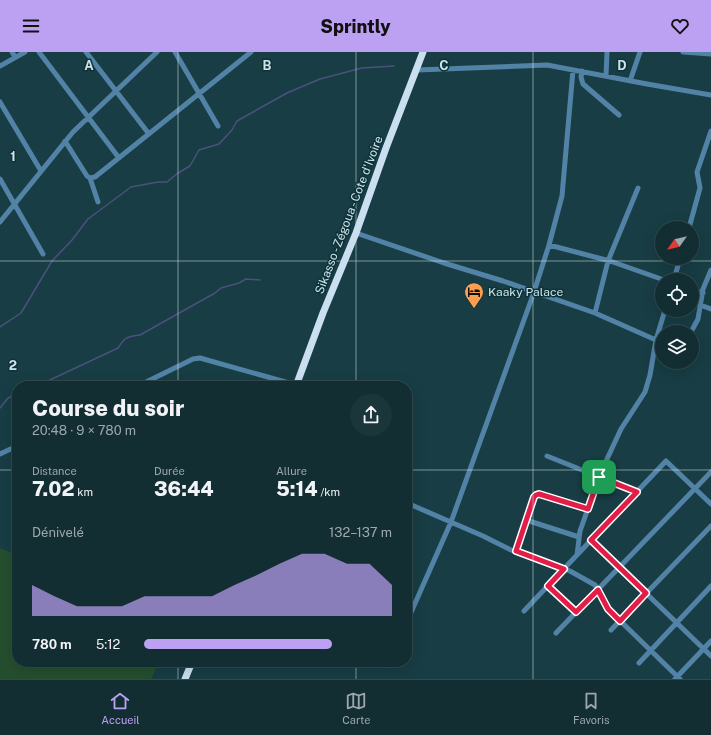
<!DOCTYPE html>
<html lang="fr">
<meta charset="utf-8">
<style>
body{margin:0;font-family:"Public Sans",sans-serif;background:#1b363b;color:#f1f3f6;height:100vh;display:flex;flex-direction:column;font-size:15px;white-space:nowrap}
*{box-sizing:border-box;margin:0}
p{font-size:13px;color:#9ca8ac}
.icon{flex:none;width:22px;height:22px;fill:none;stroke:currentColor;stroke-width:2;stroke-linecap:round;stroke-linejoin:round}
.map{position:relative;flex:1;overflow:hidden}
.panel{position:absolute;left:12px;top:329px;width:400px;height:286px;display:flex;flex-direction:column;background:#122e33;border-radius:16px;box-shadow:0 4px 16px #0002,0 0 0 1px #314a4e}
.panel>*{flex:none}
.needle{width:26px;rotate:236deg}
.controls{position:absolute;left:655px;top:169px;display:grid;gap:8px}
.controls a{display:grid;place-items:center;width:44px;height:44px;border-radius:50%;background:#122e33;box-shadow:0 4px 16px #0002,0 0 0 1px #314a4e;font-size:20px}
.pin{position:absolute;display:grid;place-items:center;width:34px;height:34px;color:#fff;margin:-17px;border-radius:8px;box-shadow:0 2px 6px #0006}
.round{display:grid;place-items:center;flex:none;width:42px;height:42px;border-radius:21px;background:#1b363b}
.overview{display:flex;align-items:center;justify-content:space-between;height:68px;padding:0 20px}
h1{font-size:22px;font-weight:800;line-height:30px}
.stats{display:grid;grid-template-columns:repeat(3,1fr);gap:6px;height:68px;padding:4px 20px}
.stats div{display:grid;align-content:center}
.stats b{font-size:20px;font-weight:800}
.stats small{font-size:11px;font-weight:400}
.stats p{font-size:11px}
.chart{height:112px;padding:8px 20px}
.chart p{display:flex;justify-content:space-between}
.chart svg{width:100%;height:72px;margin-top:4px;fill:#bca0f2;opacity:.7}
ul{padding:0 20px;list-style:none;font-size:13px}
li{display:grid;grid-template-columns:64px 48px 1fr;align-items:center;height:30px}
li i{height:10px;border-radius:5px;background:#bca0f2}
header{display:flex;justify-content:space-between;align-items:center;height:52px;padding:0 20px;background:#bca0f2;color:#111;font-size:18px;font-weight:800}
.dock{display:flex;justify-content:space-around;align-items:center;height:56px;border-top:1px solid #314a4e;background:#122e33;font-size:11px;color:#9ca8ac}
.dock a{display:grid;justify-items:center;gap:2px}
.dock .active{color:#bca0f2}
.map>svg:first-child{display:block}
</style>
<header><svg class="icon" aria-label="menu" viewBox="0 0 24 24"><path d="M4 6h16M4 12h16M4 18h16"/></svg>Sprintly<svg class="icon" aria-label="heart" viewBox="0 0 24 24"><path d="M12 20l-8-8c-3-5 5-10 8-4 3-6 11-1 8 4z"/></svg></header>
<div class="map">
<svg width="711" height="627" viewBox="0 0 711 627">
<rect width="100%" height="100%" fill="#183d44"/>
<path fill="#254e2f" d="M0 496 17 503V610H159L151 627H0Z"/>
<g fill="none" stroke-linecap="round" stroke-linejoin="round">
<path stroke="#4a517e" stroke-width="1.5" d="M0 275 21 261 52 209 72 188 88 167 131 135 158 130H167L178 121 190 114 199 98 219 92 232 78 237 69 287 41 320 27 362 16 394 14
M37 334 118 296C126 284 127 285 140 283L215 241 221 236 239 231 246 227 260 228
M0 356 8 346 17 342"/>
<path stroke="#5283a7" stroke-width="5" d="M12 0 15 5
M39 0 119 106
M86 0 149 82
M175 0 218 74
M683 0 711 2
M0 14 25 0
M417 18 547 13 647 32 711 43
M582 19 581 25 583 32 619 63
M606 24 607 0
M630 29 640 0
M0 50 41 119
M65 89 87 124 90 126 98 150
M90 126 95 125 251 0
M0 127 43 202
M0 170 73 80 157 0
M689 176 700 136 697 120 711 79
M356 181 444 211 503 229 595 261 656 288 650 323 645 340 621 377 601 420 580 479 577 503
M549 193 610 209 664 228
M674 228 680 206
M692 238 703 241
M700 253 711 257
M595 261 608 209 638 136
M691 280 698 267 703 237 711 218
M662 290 656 288 665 258
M138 334 193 307 200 306 296 333
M0 402 17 394
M547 404 637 440
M407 451 483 484 511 498 570 519 595 533 608 557 680 627
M526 468 579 485
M591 488 711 604
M516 499 534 445 539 441 588 457
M548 534 576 560
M524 559 666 409 711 452
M407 565H409L451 470 533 243 549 193 562 144 573 18
M611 578 711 474
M556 581 711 420
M639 611 711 534
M675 627 711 589"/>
<path stroke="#cae0f1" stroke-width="7" d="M296 334 323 261 356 181 386 96 423 0
M185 627 192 610"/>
</g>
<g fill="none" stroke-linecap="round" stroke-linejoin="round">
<defs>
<path id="route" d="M599 425 637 440 591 488 646 541 620 569 608 557 598 538 576 560 548 534 564 517 516 499 534 445 536 443 539 442 588 457Z"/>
</defs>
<use href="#route" stroke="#fff" stroke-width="8"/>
<use href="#route" stroke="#e11d48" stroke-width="5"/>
</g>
<path fill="none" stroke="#d0e4e8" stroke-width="1" stroke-opacity="0.55" d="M178 0V334M356 0V334M533 0V627M0 209H711M0 418H17M407 418H711M178 610V627M356 610V627"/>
<defs>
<symbol id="hotel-pin" viewBox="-11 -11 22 30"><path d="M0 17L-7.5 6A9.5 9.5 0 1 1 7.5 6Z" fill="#fb9e50" stroke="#0c333a"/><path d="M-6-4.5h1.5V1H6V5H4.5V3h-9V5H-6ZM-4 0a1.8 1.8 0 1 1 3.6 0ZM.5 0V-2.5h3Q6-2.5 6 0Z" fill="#111"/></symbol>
</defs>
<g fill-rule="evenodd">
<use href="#hotel-pin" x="463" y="229" width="22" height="30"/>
</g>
<g text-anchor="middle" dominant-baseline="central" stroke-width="3" stroke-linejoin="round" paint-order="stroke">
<g font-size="12" fill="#d0e4e8" stroke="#0c333a">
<text transform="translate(349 163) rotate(-69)">Sikasso - Zégoua - Cote d'Ivoire</text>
</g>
<g font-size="12" fill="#d0e4e8" stroke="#0c333a" text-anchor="start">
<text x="488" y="240">Kaaky Palace</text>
</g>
</g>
<g font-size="13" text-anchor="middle" font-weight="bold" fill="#d0e4e8" stroke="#0c333a" stroke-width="3" stroke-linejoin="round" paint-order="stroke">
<text x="89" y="18">A</text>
<text x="267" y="18">B</text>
<text x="444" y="18">C</text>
<text x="622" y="18">D</text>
<text x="13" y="109">1</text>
<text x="13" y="318">2</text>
</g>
</svg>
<div class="controls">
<a><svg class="needle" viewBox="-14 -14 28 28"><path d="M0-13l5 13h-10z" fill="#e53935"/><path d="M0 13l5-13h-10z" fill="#9ca8ac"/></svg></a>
<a><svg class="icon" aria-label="locate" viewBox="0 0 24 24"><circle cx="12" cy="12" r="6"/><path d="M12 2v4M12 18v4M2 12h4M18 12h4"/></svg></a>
<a><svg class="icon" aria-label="layers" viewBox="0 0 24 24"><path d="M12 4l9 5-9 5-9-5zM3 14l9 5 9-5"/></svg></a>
</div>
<div class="pin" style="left:599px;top:425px;background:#1e9e55"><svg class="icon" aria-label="arrive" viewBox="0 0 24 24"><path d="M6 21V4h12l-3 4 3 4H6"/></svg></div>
<section class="panel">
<div class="overview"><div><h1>Course du soir</h1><p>20:48 · 9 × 780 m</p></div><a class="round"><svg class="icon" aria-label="share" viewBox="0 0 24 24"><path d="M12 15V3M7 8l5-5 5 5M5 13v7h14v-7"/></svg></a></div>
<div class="stats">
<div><p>Distance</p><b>7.02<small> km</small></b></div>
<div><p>Durée</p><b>36:44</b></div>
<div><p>Allure</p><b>5:14<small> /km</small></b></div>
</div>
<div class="chart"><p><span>Dénivelé</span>132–137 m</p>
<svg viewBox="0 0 160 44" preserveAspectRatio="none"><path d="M0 44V25L10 32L20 38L30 38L40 38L50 32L60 32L70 32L80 32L90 25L100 19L110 12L120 6L130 6L140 12L150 12L160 25V44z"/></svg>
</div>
<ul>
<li><b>780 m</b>5:12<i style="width:76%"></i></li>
</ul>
</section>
</div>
<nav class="dock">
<a class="active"><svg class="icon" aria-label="home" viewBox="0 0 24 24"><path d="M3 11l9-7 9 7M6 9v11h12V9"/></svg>Accueil</a>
<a><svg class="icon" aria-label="map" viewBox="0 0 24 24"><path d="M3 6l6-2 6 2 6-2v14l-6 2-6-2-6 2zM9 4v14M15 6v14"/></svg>Carte</a>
<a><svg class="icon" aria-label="saved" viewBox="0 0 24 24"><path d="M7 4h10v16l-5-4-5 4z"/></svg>Favoris</a>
</nav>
